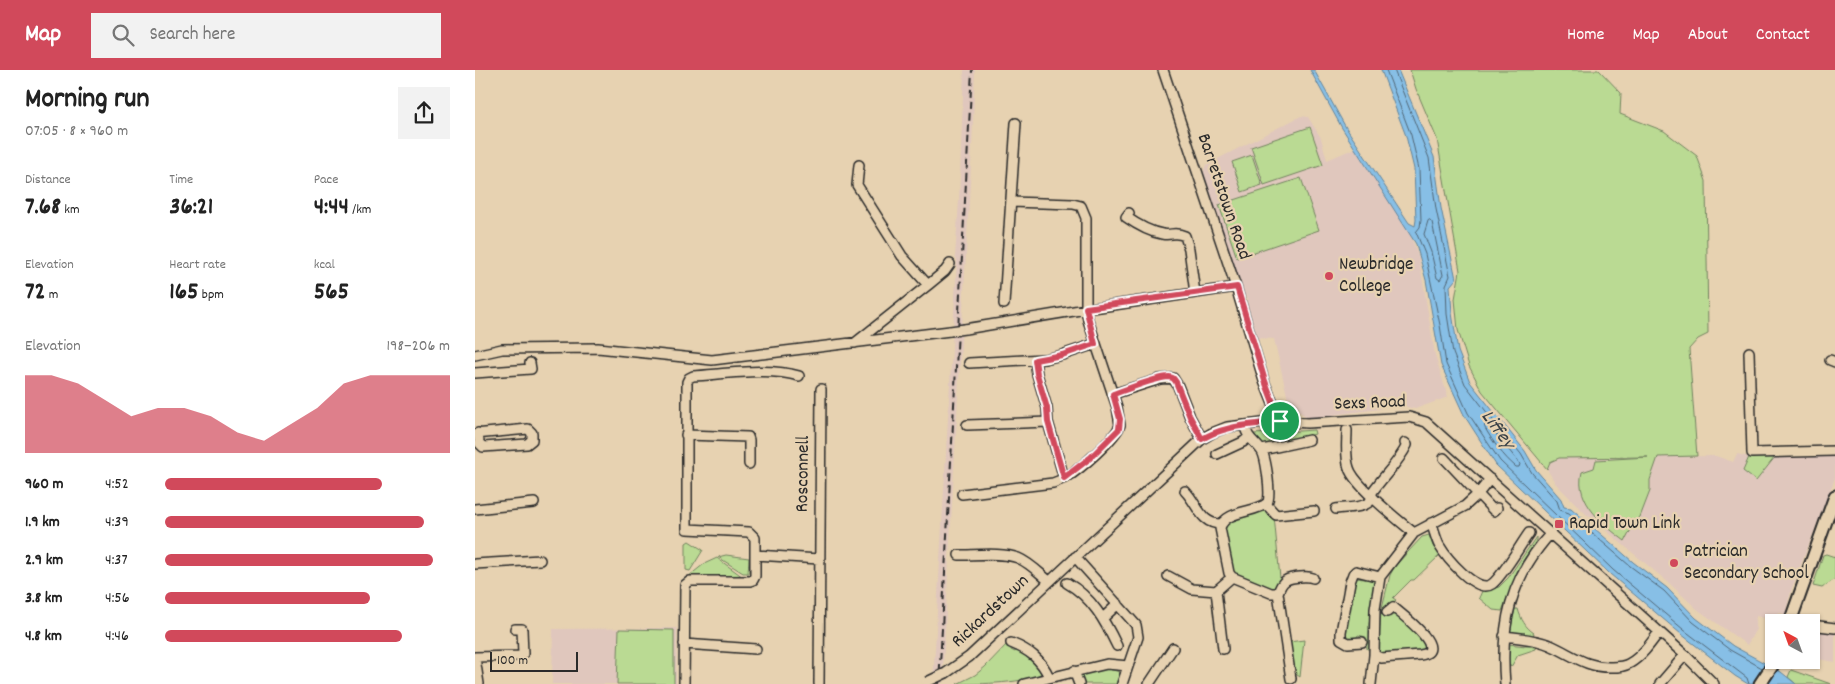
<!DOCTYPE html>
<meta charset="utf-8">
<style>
body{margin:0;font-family:Dekko,sans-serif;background:#f2f2f2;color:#222;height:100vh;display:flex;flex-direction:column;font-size:19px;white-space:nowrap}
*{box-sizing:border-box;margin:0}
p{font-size:16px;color:#767676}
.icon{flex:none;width:28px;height:28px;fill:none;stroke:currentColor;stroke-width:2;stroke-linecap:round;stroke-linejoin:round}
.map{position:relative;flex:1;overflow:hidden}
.sheet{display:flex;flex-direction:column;background:#fff;width:475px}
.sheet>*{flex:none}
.needle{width:32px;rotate:319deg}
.tools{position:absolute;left:1290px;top:544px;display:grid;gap:10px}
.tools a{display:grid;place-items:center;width:55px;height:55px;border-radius:0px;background:#fff;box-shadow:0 1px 4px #0004;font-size:25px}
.scale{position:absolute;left:15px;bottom:12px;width:88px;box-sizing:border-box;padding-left:5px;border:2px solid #2b2b2b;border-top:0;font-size:14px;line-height:18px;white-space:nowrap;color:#2b2b2b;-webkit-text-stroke:4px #e7d2b1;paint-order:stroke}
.pin{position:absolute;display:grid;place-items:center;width:42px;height:42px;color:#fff;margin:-21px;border:2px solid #fff;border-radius:50%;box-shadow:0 1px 5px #0007}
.round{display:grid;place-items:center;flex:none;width:52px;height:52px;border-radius:0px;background:#f2f2f2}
.summary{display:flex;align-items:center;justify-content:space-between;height:85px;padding:0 25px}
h1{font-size:28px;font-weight:800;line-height:38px}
.metrics{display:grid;grid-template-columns:repeat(3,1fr);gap:8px;height:85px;padding:5px 25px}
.metrics div{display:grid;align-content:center}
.metrics b{font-size:25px;font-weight:800}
.metrics small{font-size:14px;font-weight:400}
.metrics p{font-size:14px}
.chart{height:140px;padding:10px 25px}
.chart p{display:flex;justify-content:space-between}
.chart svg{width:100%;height:90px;margin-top:5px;fill:#d1495b;opacity:.7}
ul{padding:0 25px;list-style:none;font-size:16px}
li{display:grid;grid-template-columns:80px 60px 1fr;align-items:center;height:38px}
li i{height:12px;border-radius:6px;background:#d1495b}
header{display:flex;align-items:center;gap:30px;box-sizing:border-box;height:70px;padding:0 25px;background:#d1495b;color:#fff}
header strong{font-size:24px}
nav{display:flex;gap:28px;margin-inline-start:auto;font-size:18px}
.search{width:350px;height:45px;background:#f2f2f2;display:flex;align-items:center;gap:12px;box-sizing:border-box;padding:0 18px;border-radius:0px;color:#767676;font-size:19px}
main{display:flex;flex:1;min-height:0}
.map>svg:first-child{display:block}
</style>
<header>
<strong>Map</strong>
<div class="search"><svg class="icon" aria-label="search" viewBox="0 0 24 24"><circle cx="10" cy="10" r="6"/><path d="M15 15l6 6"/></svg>Search here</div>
<nav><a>Home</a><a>Map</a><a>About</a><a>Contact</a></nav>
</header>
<main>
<section class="sheet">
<div class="summary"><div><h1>Morning run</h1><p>07:05 · 8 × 960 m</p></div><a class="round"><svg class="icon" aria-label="share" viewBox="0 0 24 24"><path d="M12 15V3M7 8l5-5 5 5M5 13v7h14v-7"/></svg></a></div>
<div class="metrics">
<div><p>Distance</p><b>7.68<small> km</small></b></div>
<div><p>Time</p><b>36:21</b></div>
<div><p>Pace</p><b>4:44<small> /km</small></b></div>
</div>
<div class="metrics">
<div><p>Elevation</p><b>72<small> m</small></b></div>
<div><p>Heart rate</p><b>165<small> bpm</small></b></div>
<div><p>kcal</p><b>565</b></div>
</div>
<div class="chart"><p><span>Elevation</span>198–206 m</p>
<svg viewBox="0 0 160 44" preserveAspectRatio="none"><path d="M0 44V6L10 6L20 10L30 18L40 26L50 22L60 22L70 26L80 34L90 38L100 30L110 22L120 10L130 6L140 6L150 6L160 6V44z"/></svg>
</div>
<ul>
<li><b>960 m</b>4:52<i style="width:76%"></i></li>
<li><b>1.9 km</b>4:39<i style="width:91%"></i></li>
<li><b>2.9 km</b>4:37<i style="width:94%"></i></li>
<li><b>3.8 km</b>4:56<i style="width:72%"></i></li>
<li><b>4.8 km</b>4:46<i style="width:83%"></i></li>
</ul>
</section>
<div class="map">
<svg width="1360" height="614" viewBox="0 0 1360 614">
<rect width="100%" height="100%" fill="#e7d2b1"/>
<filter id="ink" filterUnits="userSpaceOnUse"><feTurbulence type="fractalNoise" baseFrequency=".02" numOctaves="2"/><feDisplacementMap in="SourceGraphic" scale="10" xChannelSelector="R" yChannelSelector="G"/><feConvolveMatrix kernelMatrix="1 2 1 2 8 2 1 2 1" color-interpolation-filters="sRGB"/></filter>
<g filter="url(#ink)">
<path fill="#e0c7bd" d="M489 0H500L497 77 467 614H458L482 190 480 187 484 131Z
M826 46 833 47 846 68 852 90 880 78 935 164 944 188 960 285 973 327 940 339 932 337 924 331 912 332 905 339 833 348 814 334 799 269 783 268 771 237 773 230 772 227 766 224 728 102 731 95Z
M1262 384 1274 387H1360V408L1317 518 1310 545 1306 543 1288 548 1281 546 1280 556 1281 559 1272 575 1222 539 1194 513 1111 444 1081 414 1072 399 1075 392 1084 388 1241 386 1258 392Z
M202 558 201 614H77L78 559Z
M1336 559 1360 563V592L1336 588Z"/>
<path fill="#bada93" stroke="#72825f" d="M935 0H1124L1146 23 1145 44 1189 61 1222 86 1231 111 1233 264 1223 269 1214 279 1222 386 1183 387 1175 410V421L1165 447 1161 450 1150 471C1130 456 1099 432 1107 402L1119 398 1121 390 1173 387 1084 388 1075 392 1072 399 1007 321 994 296 983 260 980 229 985 201 962 69 941 19Z
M835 57 848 95 789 115 776 77Z
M777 85 787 115 767 122 757 92Z
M826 108 844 160 762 188 744 135Z
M839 360 840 364 792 378 780 366 779 364Z
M1274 387H1300L1281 411 1268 401Z
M788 437 799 446 805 508 800 521 760 505 758 500 749 456 751 453Z
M954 465 958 476 965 485 939 510H936L918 528 921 530 909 541 915 547 918 545H924L950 569 951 581 909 585 903 582 906 542 915 505 920 496 947 467Z
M1061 467V471L1044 497 1027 541 1018 540 1004 528 1007 521 1024 517 1033 508Z
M214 471 228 480 215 501 211 500V473Z
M1351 484 1360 487V509L1347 518 1338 516 1348 485Z
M251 485 274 488 273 503H268L243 487Z
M242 488 268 507 214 506 229 494Z
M881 508 898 510 902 516 894 554 896 579H892L891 567 883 565 880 571 869 567 878 511Z
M1040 539H1043C1046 549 1050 557 1059 563L1058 566 1035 562Z
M144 559 199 560V614H142Z
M829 570 825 607 818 602 814 572Z
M533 573 536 576V580L540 582 542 578 550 580 568 602C555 614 502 614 482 614L500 605 510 597Z
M1032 574 1061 577V579L1043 585 1036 597 1032 591Z
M634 599 645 602 641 614H606L605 606 621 600Z
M1316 600 1356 614H1321L1313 607Z"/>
<path fill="#87bfe6" stroke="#62849b" d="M835 0H839L870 56 934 153 940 156 941 150 939 99 931 66 906 0H923L959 87 966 138 981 209 975 216 977 243 983 281 995 312 1050 381 1061 400 1086 429 1089 437 1096 438 1158 492 1192 518 1221 548 1258 576 1306 602 1321 614H1273L1260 606 1206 564 1135 504 1021 395 989 345 966 295 951 210 941 174 867 58Z"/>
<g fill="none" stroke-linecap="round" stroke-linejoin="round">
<path stroke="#506676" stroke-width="1" d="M911 0 936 65 944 99 946 150 945 157 941 162 950 184 965 255 971 294 993 343 1025 391 1138 500 1209 560 1272 608 1274 614
M919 0 954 88 961 139 975 206 971 215 972 244 978 283 990 314 1017 349 1046 384 1057 403 1082 431 1085 440 1094 443 1155 496 1189 521 1218 552 1255 580 1287 598
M955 150 957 152 968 205 965 210 962 208 956 182 949 164 953 151Z
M1010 355H1014L1045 394 1044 397H1041C1028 386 1018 372 1010 358Z"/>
<defs>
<path id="minor" d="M688 0 761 217 789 311 805 351
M384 95 382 115 427 186 453 215 470 201 475 194
M654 143 651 147C661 154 675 162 687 164 697 166 699 161 710 166L714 179 720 223
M529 234 541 53
M490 259 611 239 761 217
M380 273 453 215
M1274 282 1277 383 1360 381
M0 285 27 279 123 278 237 290 475 261
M560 290 562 304 572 338 573 352 589 408
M1355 290 1360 292
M494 293 570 289 587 285 620 274
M0 303 56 299 55 293
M638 324 685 309 698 308 703 316 715 347 727 369
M492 355 573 352
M872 360C872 372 870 386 874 398 879 415 923 450 939 463
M0 364 53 359 57 363V370L52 374 8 377 4 373 3 363
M211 365 273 367 274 370V394
M787 380 834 370
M742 384 768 372 773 368
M969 388 1019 441 1022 438
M710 421C723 434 725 454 746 454
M487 424 578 413C583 411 588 409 592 407 604 400 641 368 645 355L642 337 613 250 611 239V148L606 136 598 134 536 132
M896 424C907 407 923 394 932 375L930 373
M791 434 801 445 839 441
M0 439 59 433
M861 439C873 437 893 439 898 427
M956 453C959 460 961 469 964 475 971 487 1002 525 1017 514 1027 507 1046 474 1054 463
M280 485 344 489
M484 485C501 485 528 482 543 488 555 493 564 503 574 511
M600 487 661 555 663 567 647 614
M0 494 65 490
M693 506 717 519 741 521 757 507 754 503 745 458C750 440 781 443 792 433 797 428 791 386 786 380 778 369 774 371 769 355
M757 507 796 523H803
M592 513C617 527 630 551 642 576
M741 521 748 579
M628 548 643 534
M1336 555 1360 558
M1029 566C1044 568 1061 569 1075 575 1096 584 1112 598 1136 597 1143 597 1149 597 1155 593 1167 586 1176 573 1184 562
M887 572 873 573 866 569V562L875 512 878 504 881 501 905 507
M536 573C554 580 566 589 574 607
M209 574 281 579
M899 585 906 588 945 585C976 581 925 543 918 537L912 542
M0 587 45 586 48 584 47 559H40
M0 588 4 614
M599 601 604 614
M471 603 494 587 727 369 737 363 752 357 805 351 832 353 934 347 951 352 1210 585 1239 614
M816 609 803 523C807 510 812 508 825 507 831 507 833 506 838 508
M209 614 210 515 215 511H275L278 510 280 506V468L274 462 212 459V312L214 308 218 306C251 304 294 297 324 306
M344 614 346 319
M549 614 632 594 653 596
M674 614 698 578
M896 614 899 585 900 539 905 507 939 463 990 436 1003 424 1015 409
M1030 614C1025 555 1035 508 1076 463
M1185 614 1210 585"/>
<path id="major" d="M1315 552 1360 426
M1285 614 1301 590"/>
</defs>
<use href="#minor" stroke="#2b2b2b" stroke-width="12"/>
<use href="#major" stroke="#2b2b2b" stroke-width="15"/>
<use href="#minor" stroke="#e7d2b1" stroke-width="9"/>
<use href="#major" stroke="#e7d2b1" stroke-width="11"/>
<path stroke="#2b2b2b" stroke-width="2" stroke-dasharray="8 4" stroke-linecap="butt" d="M464 614 497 0"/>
<defs>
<path id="minor-bridge" d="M475 261 490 259
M452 612 471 603"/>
</defs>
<use href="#minor-bridge" stroke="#2b2b2b" stroke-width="12" stroke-linecap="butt"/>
<use href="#minor-bridge" stroke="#e7d2b1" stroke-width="9"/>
</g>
</g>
<g fill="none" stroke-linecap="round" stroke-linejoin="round" filter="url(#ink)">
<defs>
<path id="route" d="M762 217 790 311 805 351C777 356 752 354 727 369L715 347 701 312C698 308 699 308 694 307 681 307 651 320 638 324L645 349 644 359 615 388 589 408 573 352 572 338 562 304 560 290 587 285 620 274 611 238Z"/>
</defs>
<use href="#route" stroke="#fff" stroke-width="10"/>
<use href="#route" stroke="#d1495b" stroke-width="6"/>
</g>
<g fill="#d1495b" stroke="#e7d2b1" stroke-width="2">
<circle cx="854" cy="206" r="5"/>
<rect x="1079" y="449" width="10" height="10" rx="2.5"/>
<circle cx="1199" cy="493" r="5"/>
</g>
<g text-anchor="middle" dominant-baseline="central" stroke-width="4.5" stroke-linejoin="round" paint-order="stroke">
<g font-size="19" fill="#2b2b2b" stroke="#e7d2b1">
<text transform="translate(748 127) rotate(71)">Barretstown Road</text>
<text transform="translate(895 334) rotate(-2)">Sexs Road</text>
<text transform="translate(329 404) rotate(-89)">Rosconnell</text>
<text transform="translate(516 542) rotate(-43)">Rickardstown</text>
</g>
<g font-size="19" fill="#2b2b2b" stroke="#e7d2b1" text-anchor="start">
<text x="864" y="195">Newbridge<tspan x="864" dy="22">College</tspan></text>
<text x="1094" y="454">Rapid Town Link</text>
<text x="1209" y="482">Patrician<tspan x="1209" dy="22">Secondary School</tspan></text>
</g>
<g font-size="20" font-style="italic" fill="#394147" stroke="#e7d2b1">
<text transform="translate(1022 360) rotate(54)">Liffey</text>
</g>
</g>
</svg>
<div class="tools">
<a><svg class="needle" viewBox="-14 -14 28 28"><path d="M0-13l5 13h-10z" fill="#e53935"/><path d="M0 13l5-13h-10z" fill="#767676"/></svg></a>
</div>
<div class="scale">100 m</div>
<div class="pin" style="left:805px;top:351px;background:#1e9e55"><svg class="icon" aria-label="arrive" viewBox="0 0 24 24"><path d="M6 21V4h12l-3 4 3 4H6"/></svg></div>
</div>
</main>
